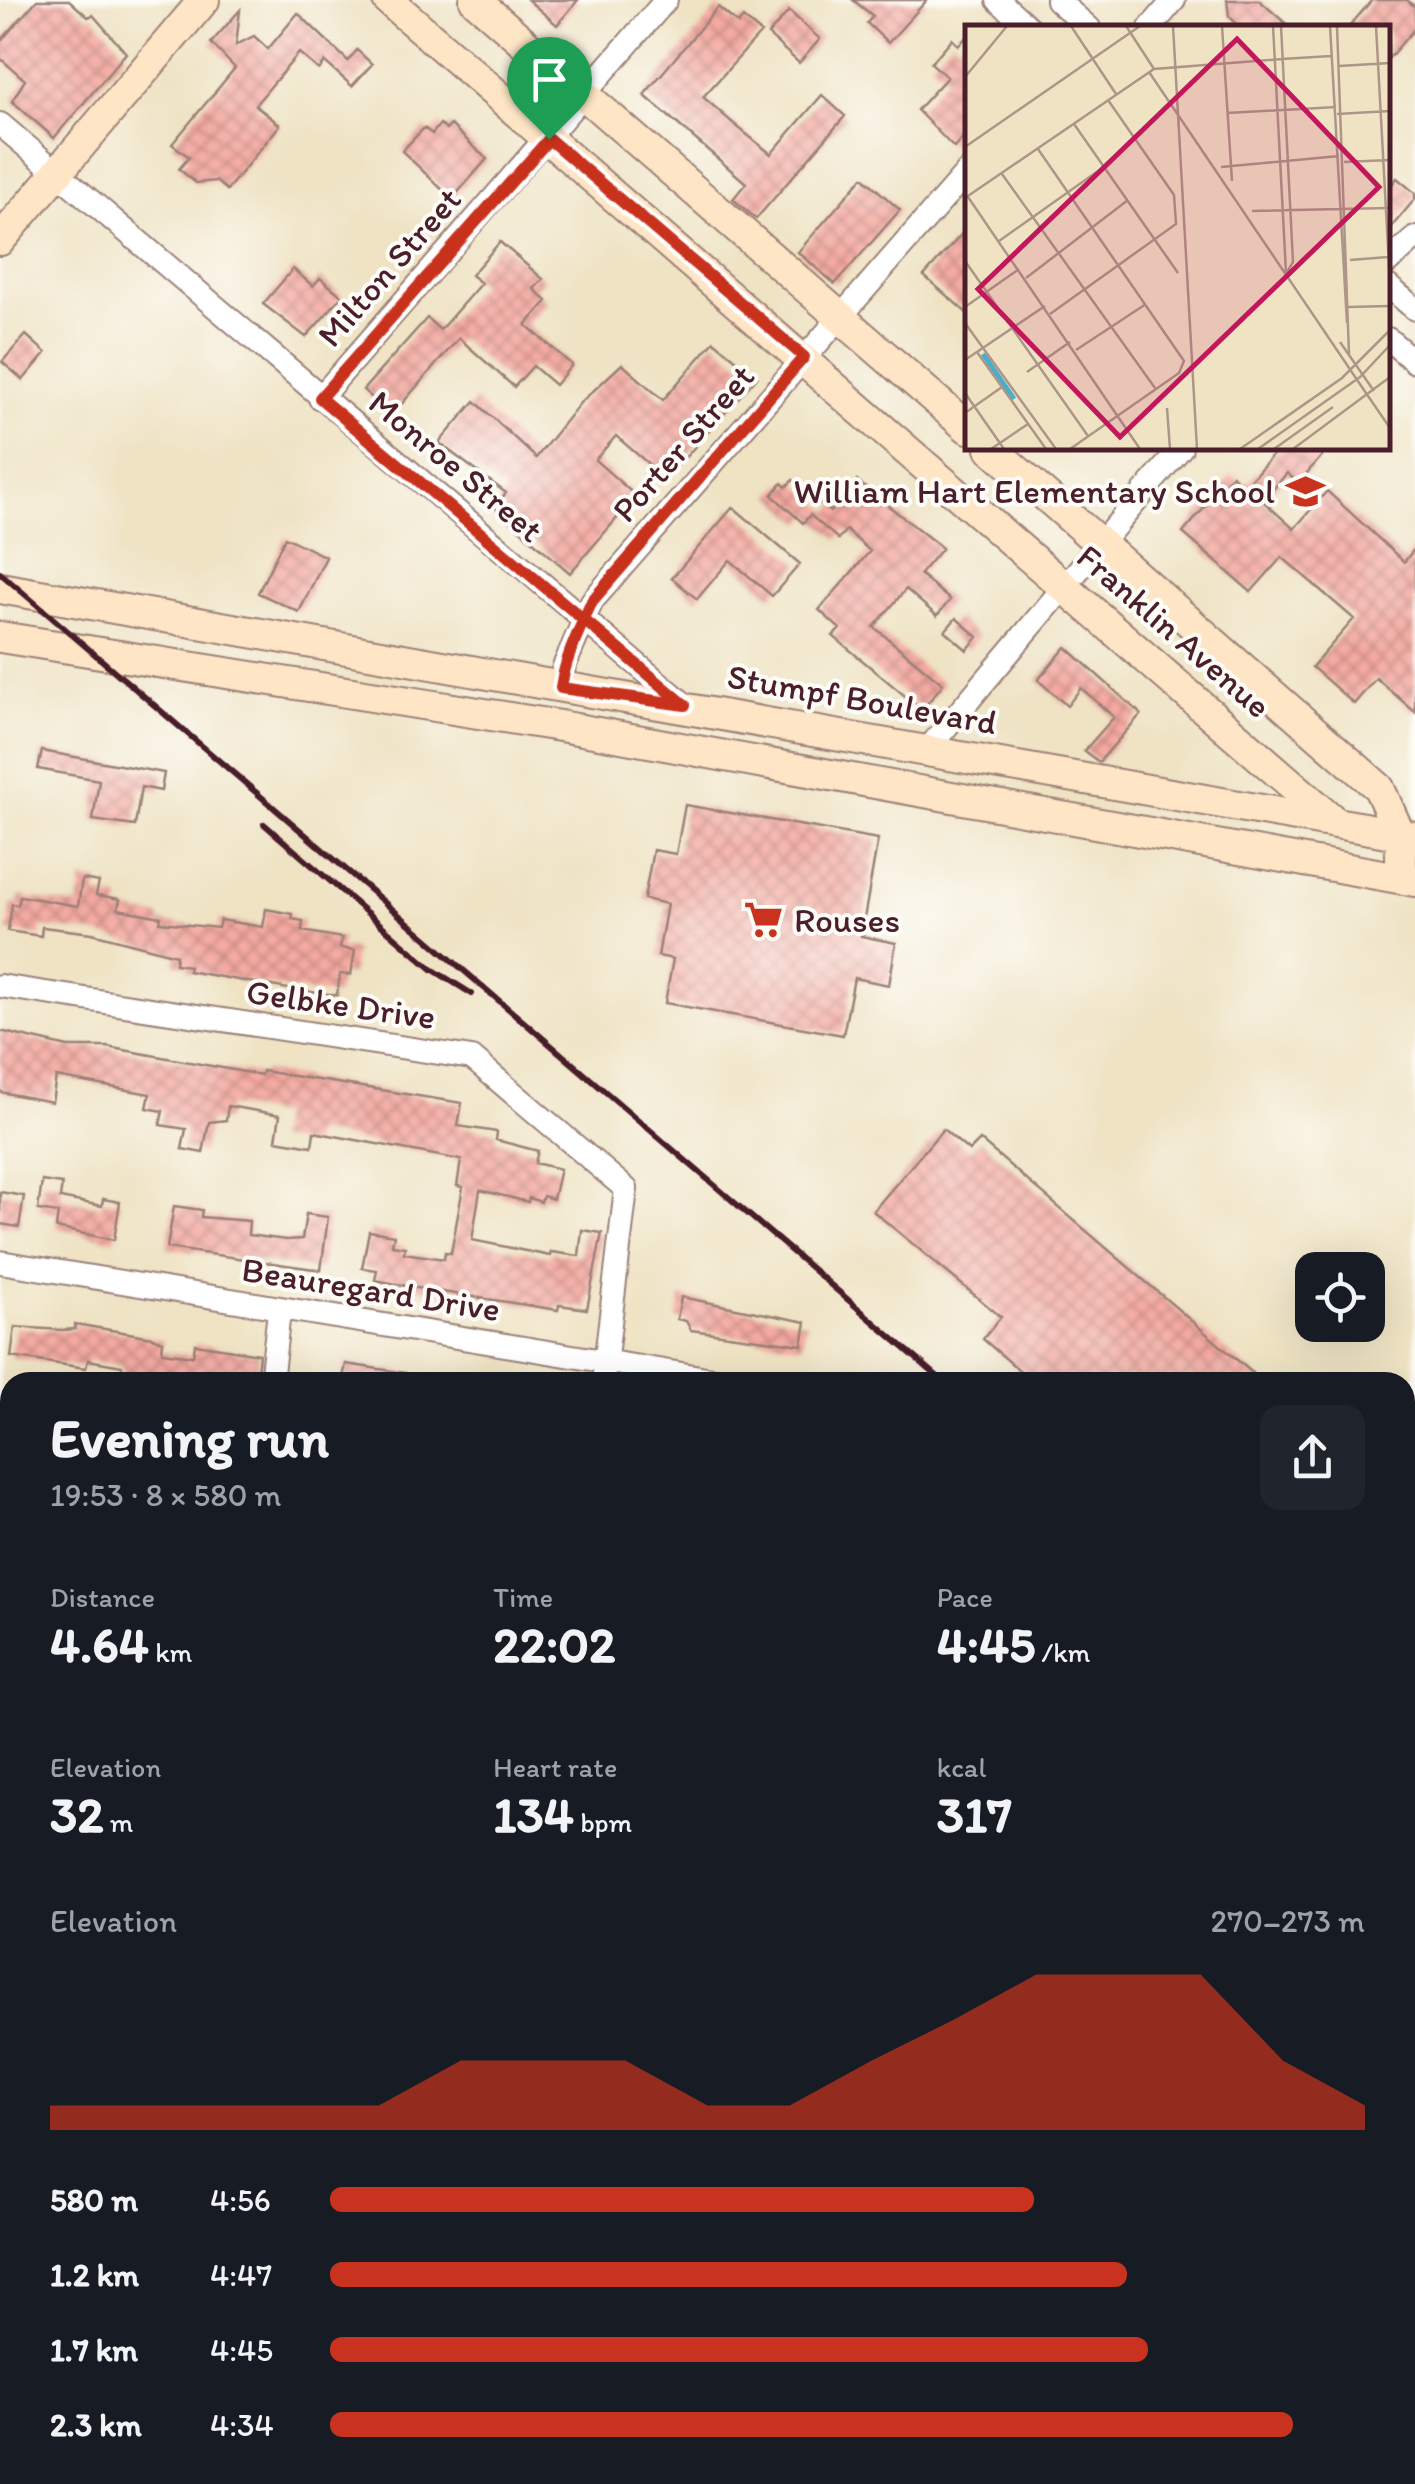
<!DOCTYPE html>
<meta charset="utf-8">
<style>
body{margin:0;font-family:Itim,sans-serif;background:#20242c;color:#f1f3f6;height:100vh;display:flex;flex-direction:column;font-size:38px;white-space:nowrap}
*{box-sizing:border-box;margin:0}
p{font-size:32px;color:#9ea1a6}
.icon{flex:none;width:55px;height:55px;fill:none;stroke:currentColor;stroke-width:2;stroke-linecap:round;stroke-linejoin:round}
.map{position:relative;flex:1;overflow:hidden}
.side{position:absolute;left:0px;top:1372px;width:1415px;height:1112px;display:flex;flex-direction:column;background:#171b24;border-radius:30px 30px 0 0;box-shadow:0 10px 40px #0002}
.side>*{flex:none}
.buttons{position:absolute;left:1295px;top:1252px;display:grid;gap:20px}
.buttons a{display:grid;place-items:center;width:90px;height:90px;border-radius:20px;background:#171b24;box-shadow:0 10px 40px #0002;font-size:50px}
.pin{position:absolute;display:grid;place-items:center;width:85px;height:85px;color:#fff;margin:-102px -42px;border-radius:50% 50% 50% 0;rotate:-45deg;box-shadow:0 0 10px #0007}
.pin .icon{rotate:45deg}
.round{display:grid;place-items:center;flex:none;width:105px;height:105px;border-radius:20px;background:#20242c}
.overview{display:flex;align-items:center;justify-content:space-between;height:170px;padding:0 50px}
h1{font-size:55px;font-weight:800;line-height:75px}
.stats{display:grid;grid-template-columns:repeat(3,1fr);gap:15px;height:170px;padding:10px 50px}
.stats div{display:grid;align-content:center}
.stats b{font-size:50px;font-weight:800}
.stats small{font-size:28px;font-weight:400}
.stats p{font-size:28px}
.chart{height:280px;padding:20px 50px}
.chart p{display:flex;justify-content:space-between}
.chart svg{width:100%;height:180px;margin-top:10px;fill:#c8321e;opacity:.7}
ul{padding:0 50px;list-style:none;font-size:32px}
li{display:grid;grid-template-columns:160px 120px 1fr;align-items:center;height:75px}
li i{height:25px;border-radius:12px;background:#c8321e}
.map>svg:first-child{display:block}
</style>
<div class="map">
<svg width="1415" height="2484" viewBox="0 0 1415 2484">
<defs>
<pattern id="building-cross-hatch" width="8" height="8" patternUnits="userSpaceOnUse" patternTransform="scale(2.5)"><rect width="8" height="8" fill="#f4aaa2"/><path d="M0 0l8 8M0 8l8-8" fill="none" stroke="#c88a84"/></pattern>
</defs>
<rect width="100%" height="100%" fill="#fdfcf7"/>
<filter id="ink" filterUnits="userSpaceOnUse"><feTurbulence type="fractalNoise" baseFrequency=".01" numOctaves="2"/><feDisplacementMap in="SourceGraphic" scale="20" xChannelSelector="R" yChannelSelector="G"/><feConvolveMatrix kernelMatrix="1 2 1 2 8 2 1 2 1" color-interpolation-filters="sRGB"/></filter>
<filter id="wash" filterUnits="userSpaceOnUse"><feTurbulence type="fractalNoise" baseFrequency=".0048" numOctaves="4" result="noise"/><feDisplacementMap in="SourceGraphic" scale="40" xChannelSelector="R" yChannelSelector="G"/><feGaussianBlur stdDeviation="2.25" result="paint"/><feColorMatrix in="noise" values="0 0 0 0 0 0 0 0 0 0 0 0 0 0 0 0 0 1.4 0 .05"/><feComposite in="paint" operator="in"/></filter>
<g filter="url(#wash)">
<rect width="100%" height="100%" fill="#efe3c4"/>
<g id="blocks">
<path fill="url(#building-cross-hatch)" d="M37 0H69L88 17 93 15 126 53 54 138 12 101 25 80 0 58V42Z
M528 0H578L557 25Z
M853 0H927L888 43 867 23 873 16Z
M1227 0H1259L1291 28H1241L1229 16Z
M1372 0H1407L1415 7V28L1388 59V28H1348Z
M718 7 738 24 743 18 761 33 703 97 734 124 771 154 822 95 845 116 756 219 733 199 746 183 644 95Z
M240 10 236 45 254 36 268 49 298 13 348 61 357 50 372 64 352 86 325 62 319 70 299 53 255 105 280 125 227 190 216 181 196 183 179 169 189 157 172 144 235 68 211 43Z
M789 11 820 39 799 63 768 35Z
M968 36V132L954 148 917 110 947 77 931 63 952 39 958 45Z
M440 124 446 130 451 125 487 159 452 199 402 151 424 128 432 134Z
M863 177 900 210 835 284 798 252Z
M1397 178 1415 193V199L1388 231V189Z
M968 227V314L924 276Z
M500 242 543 279 534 289 547 301 526 325 572 365 555 385 533 366 514 387 459 338 392 415 363 390 427 318 440 330 481 283 471 275Z
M293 269 313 286 320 278 342 296 306 337 263 304Z
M26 335 46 353 23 380 2 362Z
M714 341 757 377 666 479 616 436 595 460 636 496 570 573 494 507 506 493 439 443 475 401 536 458 580 403 622 364 663 400Z
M1279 448H1329L1298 483 1287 473 1263 501 1294 529 1327 491 1404 562 1415 548V712L1376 678 1354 704 1312 667 1354 619 1282 557 1251 592 1183 533 1232 475 1245 486Z
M793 480 830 512 857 481 942 548 920 574 950 600 937 616 906 589 874 627 943 684 922 710 833 636 840 629 819 610 870 551 846 530 838 539 810 515 803 523 772 495 782 483 786 487Z
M733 507 800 564 772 596 730 560 697 599 672 578Z
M285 537 326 557 299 612 258 593Z
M956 618 978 637 967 650 945 631Z
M1066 647 1141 714 1099 762 1084 751 1114 717 1081 688 1067 706 1038 680Z
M42 751 164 773 161 791 141 787 135 826 93 820 99 780 38 769Z
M685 805 878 839 861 936 896 943 889 985 854 978 843 1035 665 1003 673 959 658 956 667 904 644 899 653 850 676 854Z
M82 879 99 882 96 895 120 899 118 909 161 917 160 922 218 928 220 920 263 927 266 909 293 914 292 919 303 921 302 931 342 938 340 948 355 950 351 975 340 974 337 995 294 990 188 971 189 966 175 964 176 955 92 933 42 927 41 936 8 931 12 904 18 905 20 896 78 906Z
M0 1031 68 1047H107L261 1075 262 1071 462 1103 458 1126 497 1132 496 1140 538 1151 535 1163 560 1169 553 1199 543 1196 541 1202 529 1198 528 1202 480 1190 472 1240 550 1256 551 1252 579 1256 582 1230 602 1233 587 1309 559 1305 558 1310 417 1288 375 1280 377 1270 362 1268 369 1231 394 1235 392 1245 405 1247 404 1253 444 1259 445 1252 451 1253 463 1187 457 1186 461 1160 314 1132 312 1146 276 1140 280 1115 228 1106 226 1120 209 1122 203 1153 182 1149 186 1129 160 1125 163 1111 147 1108 150 1094 56 1077 52 1102 0 1092Z
M943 1129 969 1151 980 1140 1263 1382H1033L983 1339 1001 1317 873 1211Z
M42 1181 62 1184 60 1198 102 1206 103 1199 120 1202 114 1240 56 1228 58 1213 38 1210Z
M0 1192 24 1196 19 1227 0 1224Z
M174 1206 202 1210 201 1217 249 1221 248 1235 286 1240 302 1239 306 1214 328 1217 321 1270 167 1248Z
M681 1297 806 1322 802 1345 691 1330 686 1321 677 1319Z
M75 1324 152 1337 163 1341 162 1352 193 1356 195 1344 259 1354 256 1382 143 1379 121 1375 122 1366 88 1360 86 1368 11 1357 15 1327 63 1330 75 1329Z
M346 1364 406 1373 405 1382H342Z"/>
</g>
</g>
<g filter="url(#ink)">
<use href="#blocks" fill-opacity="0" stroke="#9c8178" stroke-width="2.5"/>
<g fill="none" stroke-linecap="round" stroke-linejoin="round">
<defs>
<path id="minor" d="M998 0 1029 28
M1057 0 1089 28
M1150 28 1174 0
M0 124 685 705
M1388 262 1415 238
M1388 286 1415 309
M1388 339 1415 362
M320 398 666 0
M561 688 563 669 592 601 968 171
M927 750 1181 448
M0 986 472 1058 626 1189 603 1382
M0 1262 731 1382
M271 1382 279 1311
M0 1578 10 1580
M0 1879 10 1881
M0 2165 10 2166
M1405 2401 1415 2407
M0 2445 10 2447
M178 2475 231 2484
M53 2484 55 2475
M360 2484 362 2475
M672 2484 673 2475
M1284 2484 1286 2475"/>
<path id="secondary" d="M388 0 1335 822
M475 0 968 428
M0 240 204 0
M991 448 1379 788 1400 835 1402 878
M0 588 1415 837
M0 637 560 726 1415 881"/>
</defs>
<use href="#minor" stroke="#9c8178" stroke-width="26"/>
<use href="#secondary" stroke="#9c8178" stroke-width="34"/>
<use href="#minor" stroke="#fff" stroke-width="22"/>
<use href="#secondary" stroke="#fee5c5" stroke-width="30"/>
<path stroke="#4a1f2b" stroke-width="6" d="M0 573 944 1382
M264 824 432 969 472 994
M1405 1781 1415 1789"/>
</g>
</g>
<g fill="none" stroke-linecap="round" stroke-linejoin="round" filter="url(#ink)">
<defs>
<path id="route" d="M549 139 804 357 592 601C580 629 565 657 561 688L685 705 320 398 549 139"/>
</defs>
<use href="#route" stroke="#fff" stroke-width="20"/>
<use href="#route" stroke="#c8321e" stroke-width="12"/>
</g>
<defs>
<symbol id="school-bare" viewBox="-9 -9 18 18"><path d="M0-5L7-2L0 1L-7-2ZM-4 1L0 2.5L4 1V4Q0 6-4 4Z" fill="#c8321e" stroke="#fdfcf7" stroke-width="2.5" paint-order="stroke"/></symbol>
<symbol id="supermarket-bare" viewBox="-9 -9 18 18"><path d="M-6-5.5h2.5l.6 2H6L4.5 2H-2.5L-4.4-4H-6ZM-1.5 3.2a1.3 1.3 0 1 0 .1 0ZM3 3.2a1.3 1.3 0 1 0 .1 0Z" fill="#c8321e" stroke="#fdfcf7" stroke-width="2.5" paint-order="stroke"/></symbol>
</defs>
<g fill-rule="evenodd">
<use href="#school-bare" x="1278" y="464" width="55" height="55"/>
<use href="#supermarket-bare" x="736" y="892" width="55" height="55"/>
</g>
<g text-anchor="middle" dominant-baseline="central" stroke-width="8" stroke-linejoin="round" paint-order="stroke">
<g font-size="35" fill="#4a1f2b" stroke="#fdfcf7">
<text transform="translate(389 267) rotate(-49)">Milton Street</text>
<text transform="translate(683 443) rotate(-49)">Porter Street</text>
<text transform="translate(456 466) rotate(40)">Monroe Street</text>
<text transform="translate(1174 631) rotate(41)">Franklin Avenue</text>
<text transform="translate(862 699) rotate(10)">Stumpf Boulevard</text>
<text transform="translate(341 1004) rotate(8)">Gelbke Drive</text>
<text transform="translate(371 1289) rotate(9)">Beauregard Drive</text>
</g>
<g font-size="35" fill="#4a1f2b" stroke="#fdfcf7" text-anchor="end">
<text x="1275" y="491">William Hart Elementary School</text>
<text x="794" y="920" text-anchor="start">Rouses</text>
</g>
</g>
<g transform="translate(965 25)">
<rect width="425" height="425" fill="#efe3c4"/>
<path fill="none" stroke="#4aaec9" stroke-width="5" d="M18 329 49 374"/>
<path fill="none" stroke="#ad9587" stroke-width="2.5" d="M106 1 151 69M161 1 189 44M208 1 232 424M257 1 267 156M308 1 321 248M316 1 328 237 321 249M365 1 382 298M372 1 384 329M411 1 425 259M317 34 366 31M374 41 425 38M184 47 403 371M0 52 42 1M262 88 371 82M372 89 425 86M109 99 213 248M0 122 175 1M73 124 219 336 214 348 105 424M379 137 425 135M256 142 374 131M37 149 190 363M3 172 175 424M0 173 189 44 317 34M287 186 424 183M34 216 140 141M385 235 423 232M0 236 123 411M61 253 163 175M0 282 54 244M383 282 425 281M85 289 211 199 209 170 143 75M0 298 91 424M375 317 409 366M111 325 181 279M12 327 81 424M0 335 80 281M62 347 105 317M0 368 39 424M403 371 425 403M202 383 205 424M0 388 37 362M26 424 63 399M275 424 377 353 425 305M293 424 395 352 425 320M309 424 368 382M328 424 425 352"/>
<path fill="#c2185b" fill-opacity="0.15" stroke="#c2185b" stroke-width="5" d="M272 14 414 162 155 412 13 264Z"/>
<rect width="425" height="425" fill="none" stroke="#4a1f2b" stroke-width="5"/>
</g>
</svg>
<div class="buttons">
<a><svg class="icon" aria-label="locate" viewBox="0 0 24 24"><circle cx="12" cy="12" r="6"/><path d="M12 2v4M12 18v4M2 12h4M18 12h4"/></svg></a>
</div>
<div class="pin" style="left:549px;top:139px;background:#1e9e55"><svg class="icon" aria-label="arrive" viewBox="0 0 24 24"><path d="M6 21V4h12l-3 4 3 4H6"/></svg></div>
<section class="side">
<div class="overview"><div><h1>Evening run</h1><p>19:53 · 8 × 580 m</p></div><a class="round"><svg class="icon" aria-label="share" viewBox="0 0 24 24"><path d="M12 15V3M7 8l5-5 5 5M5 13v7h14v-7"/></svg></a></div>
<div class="stats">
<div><p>Distance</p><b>4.64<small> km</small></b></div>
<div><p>Time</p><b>22:02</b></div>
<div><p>Pace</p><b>4:45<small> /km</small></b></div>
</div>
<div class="stats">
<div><p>Elevation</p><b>32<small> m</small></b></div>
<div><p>Heart rate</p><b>134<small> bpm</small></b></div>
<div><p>kcal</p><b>317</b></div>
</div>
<div class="chart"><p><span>Elevation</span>270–273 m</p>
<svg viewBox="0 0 160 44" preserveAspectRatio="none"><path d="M0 44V38L10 38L20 38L30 38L40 38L50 27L60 27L70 27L80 38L90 38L100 27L110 17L120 6L130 6L140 6L150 27L160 38V44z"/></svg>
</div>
<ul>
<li><b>580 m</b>4:56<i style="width:68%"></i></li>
<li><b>1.2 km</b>4:47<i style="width:77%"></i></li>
<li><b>1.7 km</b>4:45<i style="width:79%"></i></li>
<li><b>2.3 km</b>4:34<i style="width:93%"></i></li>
</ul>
</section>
</div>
